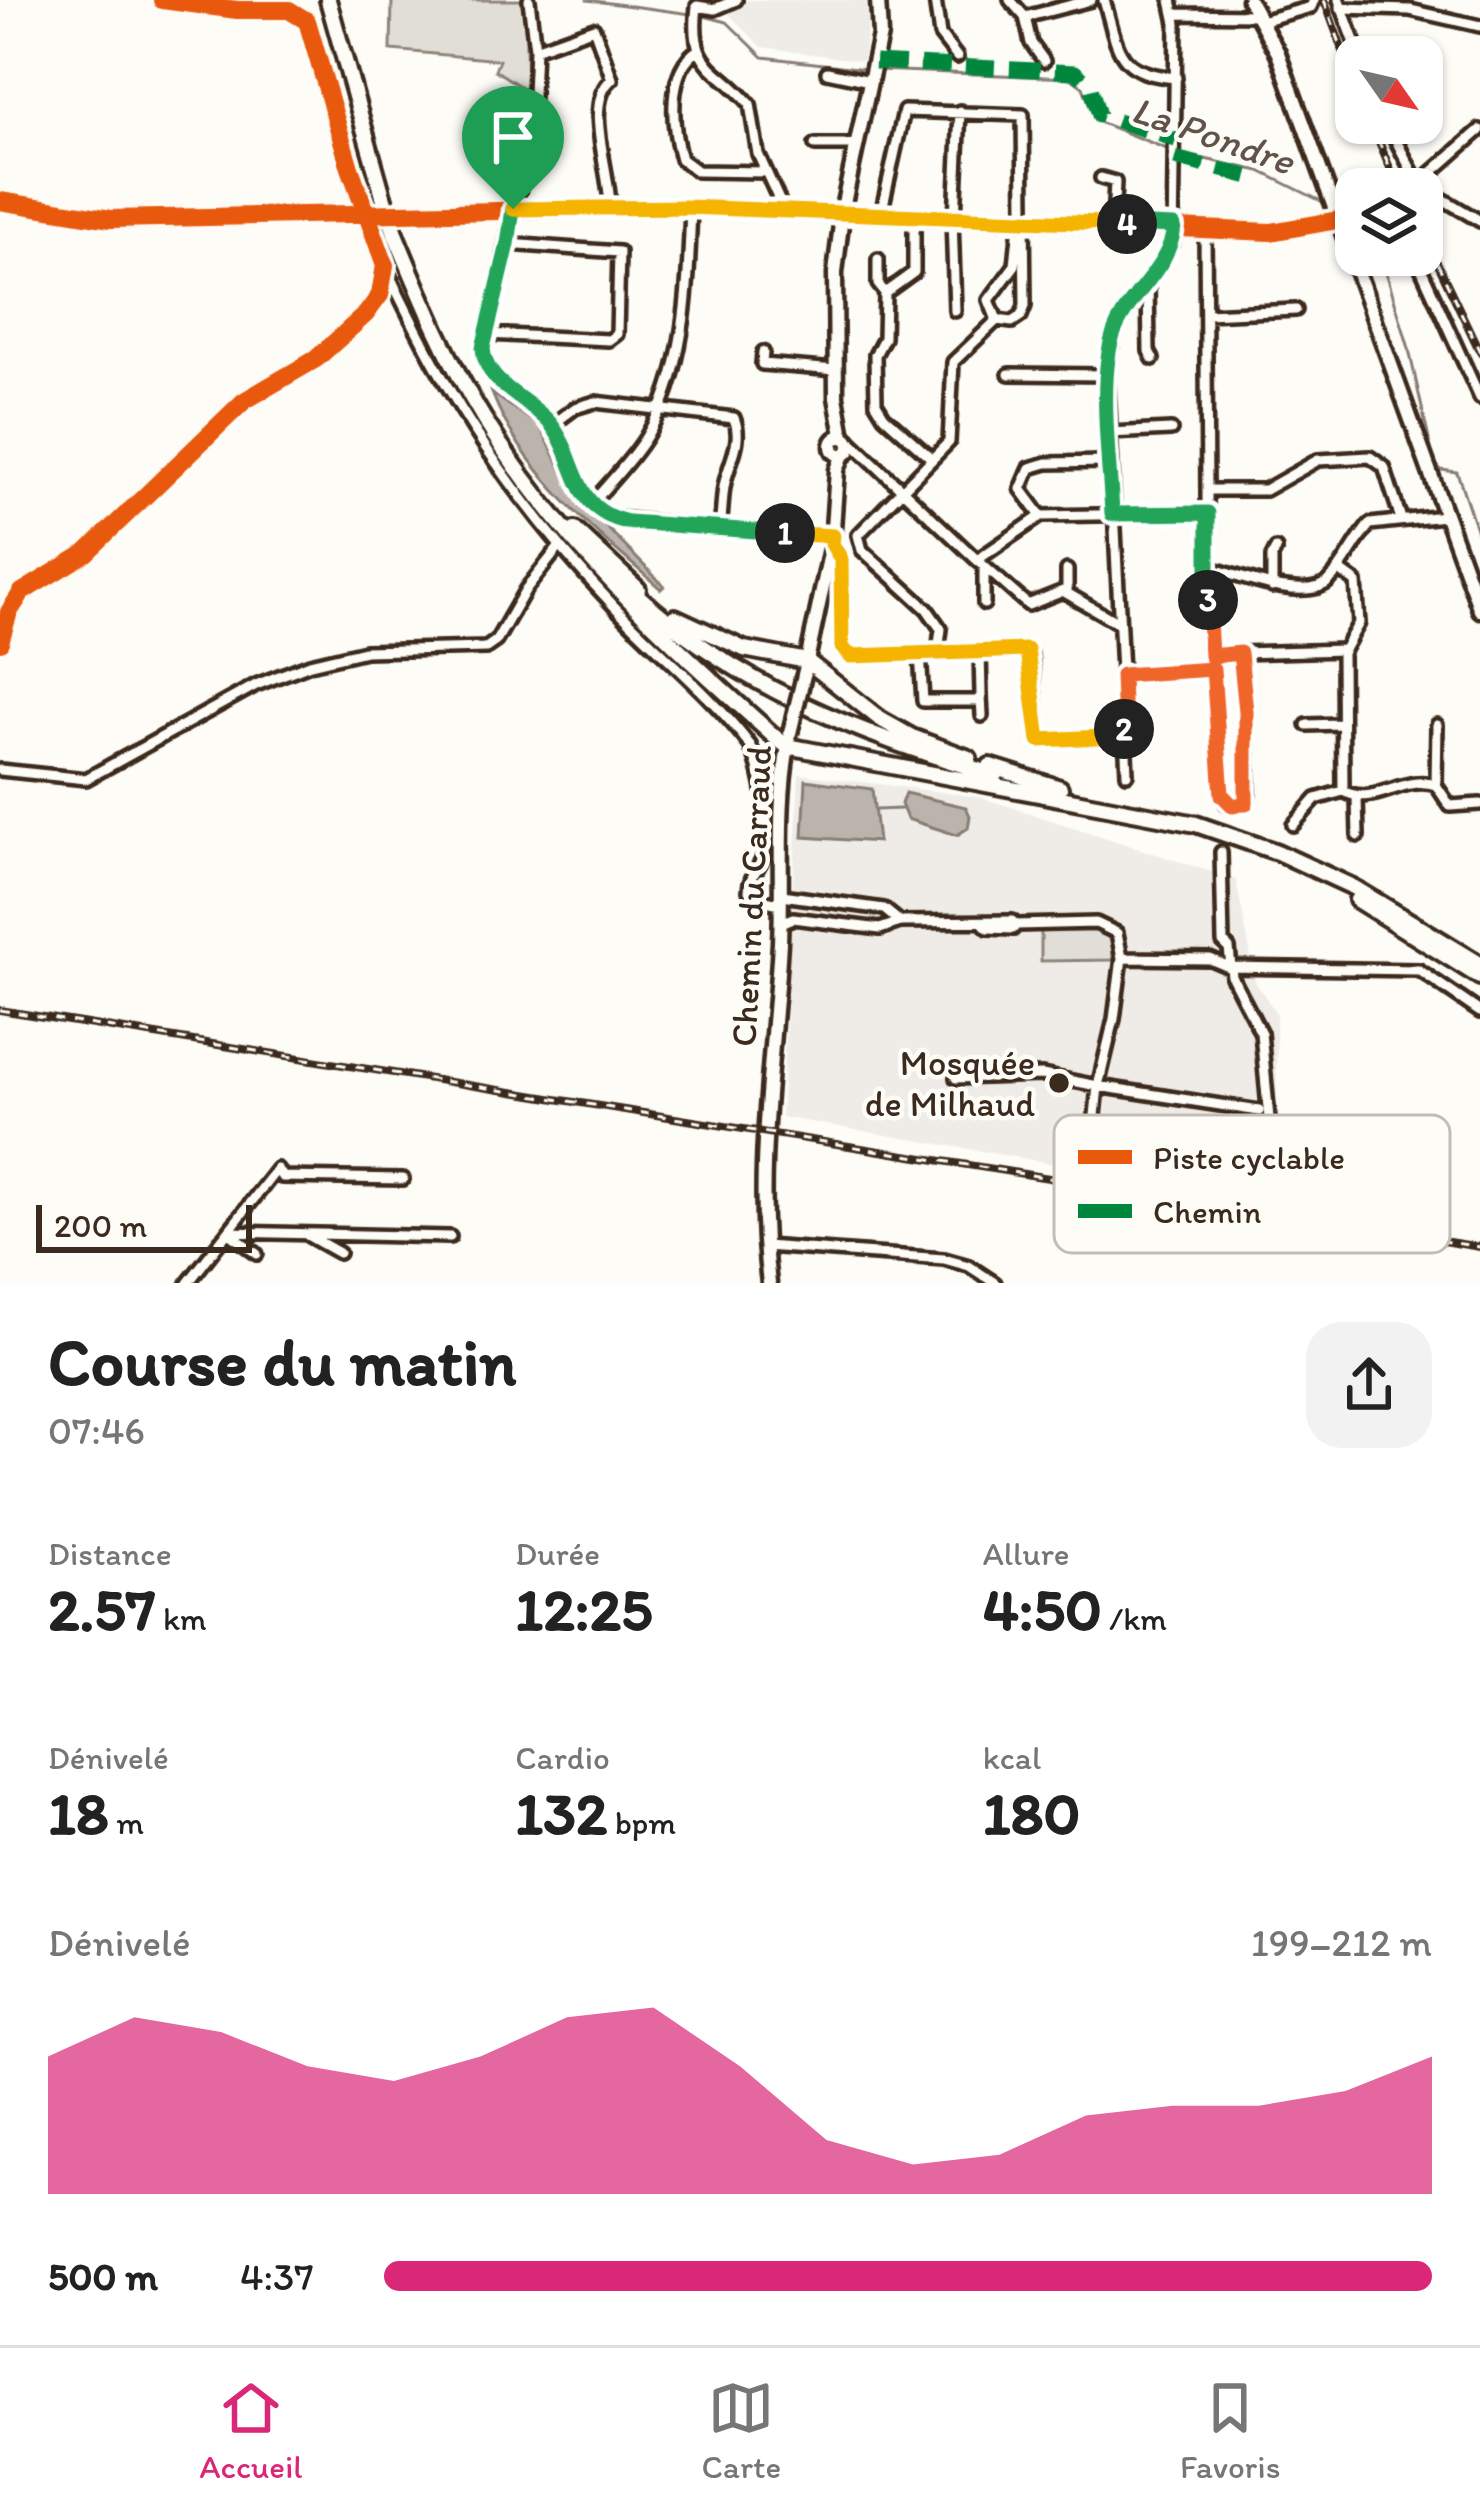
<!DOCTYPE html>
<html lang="fr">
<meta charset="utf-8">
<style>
body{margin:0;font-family:Itim,sans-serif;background:#f2f2f2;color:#222;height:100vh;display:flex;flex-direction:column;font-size:45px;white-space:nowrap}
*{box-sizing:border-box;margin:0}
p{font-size:39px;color:#767676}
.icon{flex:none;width:66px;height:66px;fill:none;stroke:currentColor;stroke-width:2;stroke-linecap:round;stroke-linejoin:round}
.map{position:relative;height:1283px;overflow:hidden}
.panel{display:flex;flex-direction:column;background:#fff;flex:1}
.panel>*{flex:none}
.needle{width:78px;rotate:124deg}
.tools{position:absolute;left:1335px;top:36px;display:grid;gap:24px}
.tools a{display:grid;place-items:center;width:108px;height:108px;border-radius:24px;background:#fff;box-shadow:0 3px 9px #0004;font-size:60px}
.scale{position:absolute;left:36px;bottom:30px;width:216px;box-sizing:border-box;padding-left:12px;border:6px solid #3b2a1e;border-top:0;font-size:33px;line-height:42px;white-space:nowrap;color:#3b2a1e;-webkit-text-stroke:9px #fdfcf7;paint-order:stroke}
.pin{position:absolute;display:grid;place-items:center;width:102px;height:102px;color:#fff;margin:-123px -51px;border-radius:50% 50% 50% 0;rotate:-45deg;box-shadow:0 0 12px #0007}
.pin .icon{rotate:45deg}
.km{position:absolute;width:60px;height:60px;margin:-30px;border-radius:50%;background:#222;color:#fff;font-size:33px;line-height:60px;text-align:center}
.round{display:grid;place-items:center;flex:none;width:126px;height:126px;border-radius:36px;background:#f2f2f2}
.headline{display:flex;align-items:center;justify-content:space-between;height:204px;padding:0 48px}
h1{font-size:66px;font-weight:800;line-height:90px}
.stats{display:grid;grid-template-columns:repeat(3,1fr);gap:18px;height:204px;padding:12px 48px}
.stats div{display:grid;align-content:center}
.stats b{font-size:60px;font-weight:800}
.stats small{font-size:33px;font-weight:400}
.stats p{font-size:33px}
.chart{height:336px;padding:24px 48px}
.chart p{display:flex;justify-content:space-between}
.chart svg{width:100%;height:216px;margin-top:12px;fill:#db2777;opacity:.7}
ul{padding:0 48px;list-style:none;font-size:39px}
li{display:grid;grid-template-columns:192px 144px 1fr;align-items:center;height:90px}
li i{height:30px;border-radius:15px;background:#db2777}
.menu{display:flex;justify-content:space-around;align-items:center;height:168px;border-top:3px solid #e0e0e0;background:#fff;font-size:33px;color:#767676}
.menu a{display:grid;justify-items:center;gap:6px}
.menu .current{color:#db2777}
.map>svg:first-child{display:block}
</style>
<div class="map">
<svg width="1480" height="1283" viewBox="0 0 1480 1283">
<rect width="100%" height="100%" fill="#fdfcf7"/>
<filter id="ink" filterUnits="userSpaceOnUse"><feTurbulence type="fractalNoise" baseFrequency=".00833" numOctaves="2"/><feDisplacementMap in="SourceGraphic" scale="24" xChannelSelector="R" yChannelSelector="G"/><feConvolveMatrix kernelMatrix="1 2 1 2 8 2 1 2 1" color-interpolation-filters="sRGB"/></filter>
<g filter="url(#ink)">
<path fill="#efece7" d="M748 0H873L876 24H868L863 61 762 47 726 11Z
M799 774 980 797 1236 880 1256 983 1276 1013 1278 1202 781 1117Z"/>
<path fill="#e1ded7" stroke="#8e847a" stroke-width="3" d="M392 0H525L527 91 495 70 499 60 391 50Z
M1041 931H1103L1112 941 1113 960 1041 961Z"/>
<path fill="#bbb4ad" stroke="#887d74" stroke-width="3" d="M492 393 540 426 574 494 664 586 661 589C598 534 523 474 492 393Z
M806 780 872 789 878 842 803 837Z
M905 793 966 807 970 816 968 828 957 835 907 819 901 804Z"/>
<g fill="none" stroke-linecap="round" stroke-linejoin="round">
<path stroke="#887d74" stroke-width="3" d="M214 0 256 3 289 0
M587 0 691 14
M700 15 727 22 763 57 866 69
M875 70 1071 78 1083 87 1096 121 1177 153 1260 171 1331 206
M1340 209H1356
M1381 255 1408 345 1434 462 1441 470 1457 472 1480 541
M875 810 901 809"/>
<path stroke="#d6d2cc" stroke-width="9" stroke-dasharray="9 4.5" stroke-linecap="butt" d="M366 213 412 210"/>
<defs>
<path id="street" d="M529 0 535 49 530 159 513 209 483 354 490 373 552 425 578 484 608 517 791 536H833
M935 0 940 35 957 57
M1010 0 1025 17
M1104 0C1119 51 1116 73 1176 78
M1339 0 1360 57
M697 6C689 70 717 65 750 104L758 154 784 211
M697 6 715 9 736 0
M1341 8 1410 10 1480 26
M1175 14 1257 15
M1025 17 1091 0
M1025 17 1031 43 1044 61
M1261 21 1311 7 1314 0
M535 49 594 28 612 79C582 103 611 172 610 209
M698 50C666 70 672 128 681 159L697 171 766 172
M827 72 870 81
M1387 123 1419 185
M815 145H858
M1101 178 1115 182 1113 224
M1419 185 1480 221
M1413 189 1480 130
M1330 197 1356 200
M0 201 111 219 366 213
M412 210 686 207 1174 226C1231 230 1282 236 1338 220
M881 214 904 111 1023 115 1025 306 1021 316 1012 322 997 320
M914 217V272L885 293 884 338 875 355 876 403 884 416 931 458
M952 218 955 311
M955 218 960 111
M1205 228 1208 622C1213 680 1218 737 1222 795L1226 803 1240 806 1246 803 1249 793 1246 704 1240 653 1211 656
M1415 255 1480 398
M878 259V284L885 293
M387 270C448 401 514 501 614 606 658 652 711 694 750 745 761 768 773 829 764 854 760 869 749 875 749 891L759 900 781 904
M1148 282 1149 351 1153 359
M1206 314 1296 310
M997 320 989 300 1015 265 1019 225
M486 334 609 340 617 334 619 252 508 244
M763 352 762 364 836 370
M1009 374 1107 375
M552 425 575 408 595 402 734 418C744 442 728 463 724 487 722 500 722 515 720 528
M1109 433 1171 430
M847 438 977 560 1041 516 1208 513
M1208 490H1265L1318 460 1370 457 1384 467 1401 519
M592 503C610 482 631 461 646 437 687 369 688 284 691 207
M1041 516 1021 489 1030 468 1047 463 1109 462
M832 544 841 559 842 647 850 656 1025 649 1031 655 1039 740 1124 736
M977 560 1028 605 1063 591 1118 623
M984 567V604
M1208 567C1235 575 1308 604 1330 580 1346 563 1355 541 1370 524L1444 516
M1338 569 1356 582 1359 623 1342 653 1343 791C1375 808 1402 774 1436 785L1450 806 1480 804
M1067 570V593
M1272 587V557L1276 549
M0 642 9 612 22 592 86 553 244 401 316 359 366 314 380 295 385 265 350 168 307 21 289 10H237L162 0
M938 652 941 629 927 609 862 550 858 535 949 442 953 362 997 320
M920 653 923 701H977L981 696 980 651
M1240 653 1343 650
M1122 675 1213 669
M981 696 982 716
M1307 725 1340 724
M0 770 86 779 256 685 310 664 365 651 486 648 496 641 526 589 560 546
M1127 774 1107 365 1116 328 1173 242 1176 23 1171 0
M1436 785 1437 725
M1357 798 1358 836
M1293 825 1316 799 1343 791
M1221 852 1223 942 1229 948 1232 977 1261 1033 1271 1140
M782 895 884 909 900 922
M781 923 793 918 880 929 900 922 1012 921 1016 925
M984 924 988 928 1013 929 1016 925 1096 923 1117 933 1122 958 1210 959 1229 967 1419 970 1480 1012
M1122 958 1114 1019 1098 1086 1259 1111
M956 1078 1042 1075 1098 1086 1089 1175
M228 1232 450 1237
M228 1232 257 1254
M307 1235 339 1253
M765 1246 944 1259 969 1266 995 1283
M188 1283 277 1169 282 1177 403 1179"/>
<path id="secondary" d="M1249 0 1278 53 1480 610
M843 436 836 397 835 273 843 208 880 35 878 0
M832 446a9 9 0 1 1 18 0a9 9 0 1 1-18 0Z
M804 675 832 544 837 470 842 457
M769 1283C754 1171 774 1054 780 942 783 874 776 807 789 740"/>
<path id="primary" d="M328 0 383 196
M396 236C422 299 448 361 484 419 560 543 669 642 776 738L787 746 1196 824 1277 852 1353 887 1480 964
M575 530 638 589
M629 588C740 689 854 732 995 775
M675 617 744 649 807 661 880 719 912 737 969 758
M990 766 1060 788
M1357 900 1480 977"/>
</defs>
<use href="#street" stroke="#3b2a1e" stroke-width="18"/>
<use href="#secondary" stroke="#3b2a1e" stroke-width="21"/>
<use href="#primary" stroke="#3b2a1e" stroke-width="22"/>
<use href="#street" stroke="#fdfcf7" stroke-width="9"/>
<use href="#secondary" stroke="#fdfcf7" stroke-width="12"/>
<use href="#primary" stroke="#fdfcf7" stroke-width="14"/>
<defs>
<path id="rail" d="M1324 0 1356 86
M1371 123 1399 189
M1422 231 1480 352
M0 1010 1480 1247"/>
</defs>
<use href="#rail" stroke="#3b2a1e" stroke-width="8"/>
<use href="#rail" stroke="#fdfcf7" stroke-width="3" stroke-dasharray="9" stroke-linecap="butt"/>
<defs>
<path id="secondary-bridge" d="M790 733 804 675"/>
<path id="primary-bridge" d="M383 196 396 236"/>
</defs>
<use href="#secondary-bridge" stroke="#3b2a1e" stroke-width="21" stroke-linecap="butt"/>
<use href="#primary-bridge" stroke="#3b2a1e" stroke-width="22" stroke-linecap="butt"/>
<use href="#secondary-bridge" stroke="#fdfcf7" stroke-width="12"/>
<use href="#primary-bridge" stroke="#fdfcf7" stroke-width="14"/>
<path stroke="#00873e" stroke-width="15" stroke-dasharray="30 15" stroke-linecap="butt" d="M875 62 1075 72 1090 85 1099 115 1176 140
M1175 158 1262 180"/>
<defs>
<path id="cycleway" d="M0 201 111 219 686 207 1271 232 1338 220
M0 642 9 612 22 592 86 553 244 401 316 359 366 314 380 295 385 265 350 168 307 21 289 10H237L162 0"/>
</defs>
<use href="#cycleway" stroke="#fdfcf7" stroke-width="26"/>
<use href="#cycleway" stroke="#e8590c" stroke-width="18"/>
</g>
</g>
<g fill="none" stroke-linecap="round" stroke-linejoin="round" filter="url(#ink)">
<defs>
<path id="split-1" d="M513 209 508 244 483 348C485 386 528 397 550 423 580 460 570 511 628 522L785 533"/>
<path id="split-2" d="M785 533 833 536 832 544 841 559 842 647 850 656 1027 650 1039 740 1124 736V729"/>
<path id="split-3" d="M1124 729 1122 675 1213 669 1222 795 1233 806 1246 803V711L1240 653 1211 656 1208 600"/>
<path id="split-4" d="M1127 224 1174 226C1171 267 1130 293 1115 330 1097 374 1110 465 1112 514L1208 513V600"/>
<path id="split-5" d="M513 209 686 207 1127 224"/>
</defs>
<use href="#split-1" stroke="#fff" stroke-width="24"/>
<use href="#split-2" stroke="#fff" stroke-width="24"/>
<use href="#split-3" stroke="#fff" stroke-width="24"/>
<use href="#split-4" stroke="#fff" stroke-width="24"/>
<use href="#split-5" stroke="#fff" stroke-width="24"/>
<use href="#split-1" stroke="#22a559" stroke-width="15"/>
<use href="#split-2" stroke="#f5b400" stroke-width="15"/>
<use href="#split-3" stroke="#f0652b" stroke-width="15"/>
<use href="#split-4" stroke="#22a559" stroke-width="15"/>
<use href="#split-5" stroke="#f5b400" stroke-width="15"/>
</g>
<circle fill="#3b2a1e" stroke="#fdfcf7" stroke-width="4.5" cx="1059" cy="1083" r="12"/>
<g text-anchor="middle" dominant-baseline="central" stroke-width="9" stroke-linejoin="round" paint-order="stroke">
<g font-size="36" fill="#3b2a1e" stroke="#fdfcf7">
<text transform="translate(751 896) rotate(-87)">Chemin du Carraud</text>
</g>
<g font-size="36" fill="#3b2a1e" stroke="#fdfcf7" text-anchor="end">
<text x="1035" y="1062">Mosquée<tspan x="1035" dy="41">de Milhaud</tspan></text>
</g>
<g font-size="39" font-style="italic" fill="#615349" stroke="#fdfcf7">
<text transform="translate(1213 135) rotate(19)">La Pondre</text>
</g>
</g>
<rect x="1054" y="1115" width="396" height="138" rx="18" fill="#fdfcf7" stroke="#c3bdb6" stroke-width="3"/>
<rect x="1078" y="1150" width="54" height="14" fill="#e8590c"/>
<rect x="1078" y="1204" width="54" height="14" fill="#00873e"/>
<g font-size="33" fill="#3b2a1e">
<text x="1153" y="1169">Piste cyclable</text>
<text x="1153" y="1223">Chemin</text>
</g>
</svg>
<div class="tools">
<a><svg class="needle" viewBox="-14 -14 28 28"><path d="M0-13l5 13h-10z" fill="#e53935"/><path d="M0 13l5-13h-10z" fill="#767676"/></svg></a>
<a><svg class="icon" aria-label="layers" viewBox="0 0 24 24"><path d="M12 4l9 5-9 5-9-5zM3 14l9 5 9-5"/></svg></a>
</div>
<div class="scale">200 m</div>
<div class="pin" style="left:513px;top:209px;background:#1e9e55"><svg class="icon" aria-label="arrive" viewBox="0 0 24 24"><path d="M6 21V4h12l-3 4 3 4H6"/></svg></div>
<b class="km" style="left:785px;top:533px">1</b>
<b class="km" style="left:1124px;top:729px">2</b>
<b class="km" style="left:1208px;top:600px">3</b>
<b class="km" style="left:1127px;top:224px">4</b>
</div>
<section class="panel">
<div class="headline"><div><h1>Course du matin</h1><p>07:46</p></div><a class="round"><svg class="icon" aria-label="share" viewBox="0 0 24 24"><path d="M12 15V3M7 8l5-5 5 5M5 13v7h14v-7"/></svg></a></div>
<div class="stats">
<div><p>Distance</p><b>2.57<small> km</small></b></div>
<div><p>Durée</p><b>12:25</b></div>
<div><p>Allure</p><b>4:50<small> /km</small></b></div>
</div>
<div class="stats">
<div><p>Dénivelé</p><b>18<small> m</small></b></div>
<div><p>Cardio</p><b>132<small> bpm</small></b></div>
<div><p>kcal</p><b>180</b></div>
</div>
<div class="chart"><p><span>Dénivelé</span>199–212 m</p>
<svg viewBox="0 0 160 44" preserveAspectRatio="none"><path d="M0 44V16L10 8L20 11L30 18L40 21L50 16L60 8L70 6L80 18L90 33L100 38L110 36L120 28L130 26L140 26L150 23L160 16V44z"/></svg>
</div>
<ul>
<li><b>500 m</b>4:37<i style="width:100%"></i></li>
</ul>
</section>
<nav class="menu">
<a class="current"><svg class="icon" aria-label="home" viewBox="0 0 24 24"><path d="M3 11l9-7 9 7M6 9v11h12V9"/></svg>Accueil</a>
<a><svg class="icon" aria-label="map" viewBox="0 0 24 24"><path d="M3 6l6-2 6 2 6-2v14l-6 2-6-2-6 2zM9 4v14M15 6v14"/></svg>Carte</a>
<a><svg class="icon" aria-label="saved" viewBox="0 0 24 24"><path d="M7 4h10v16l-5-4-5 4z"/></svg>Favoris</a>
</nav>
